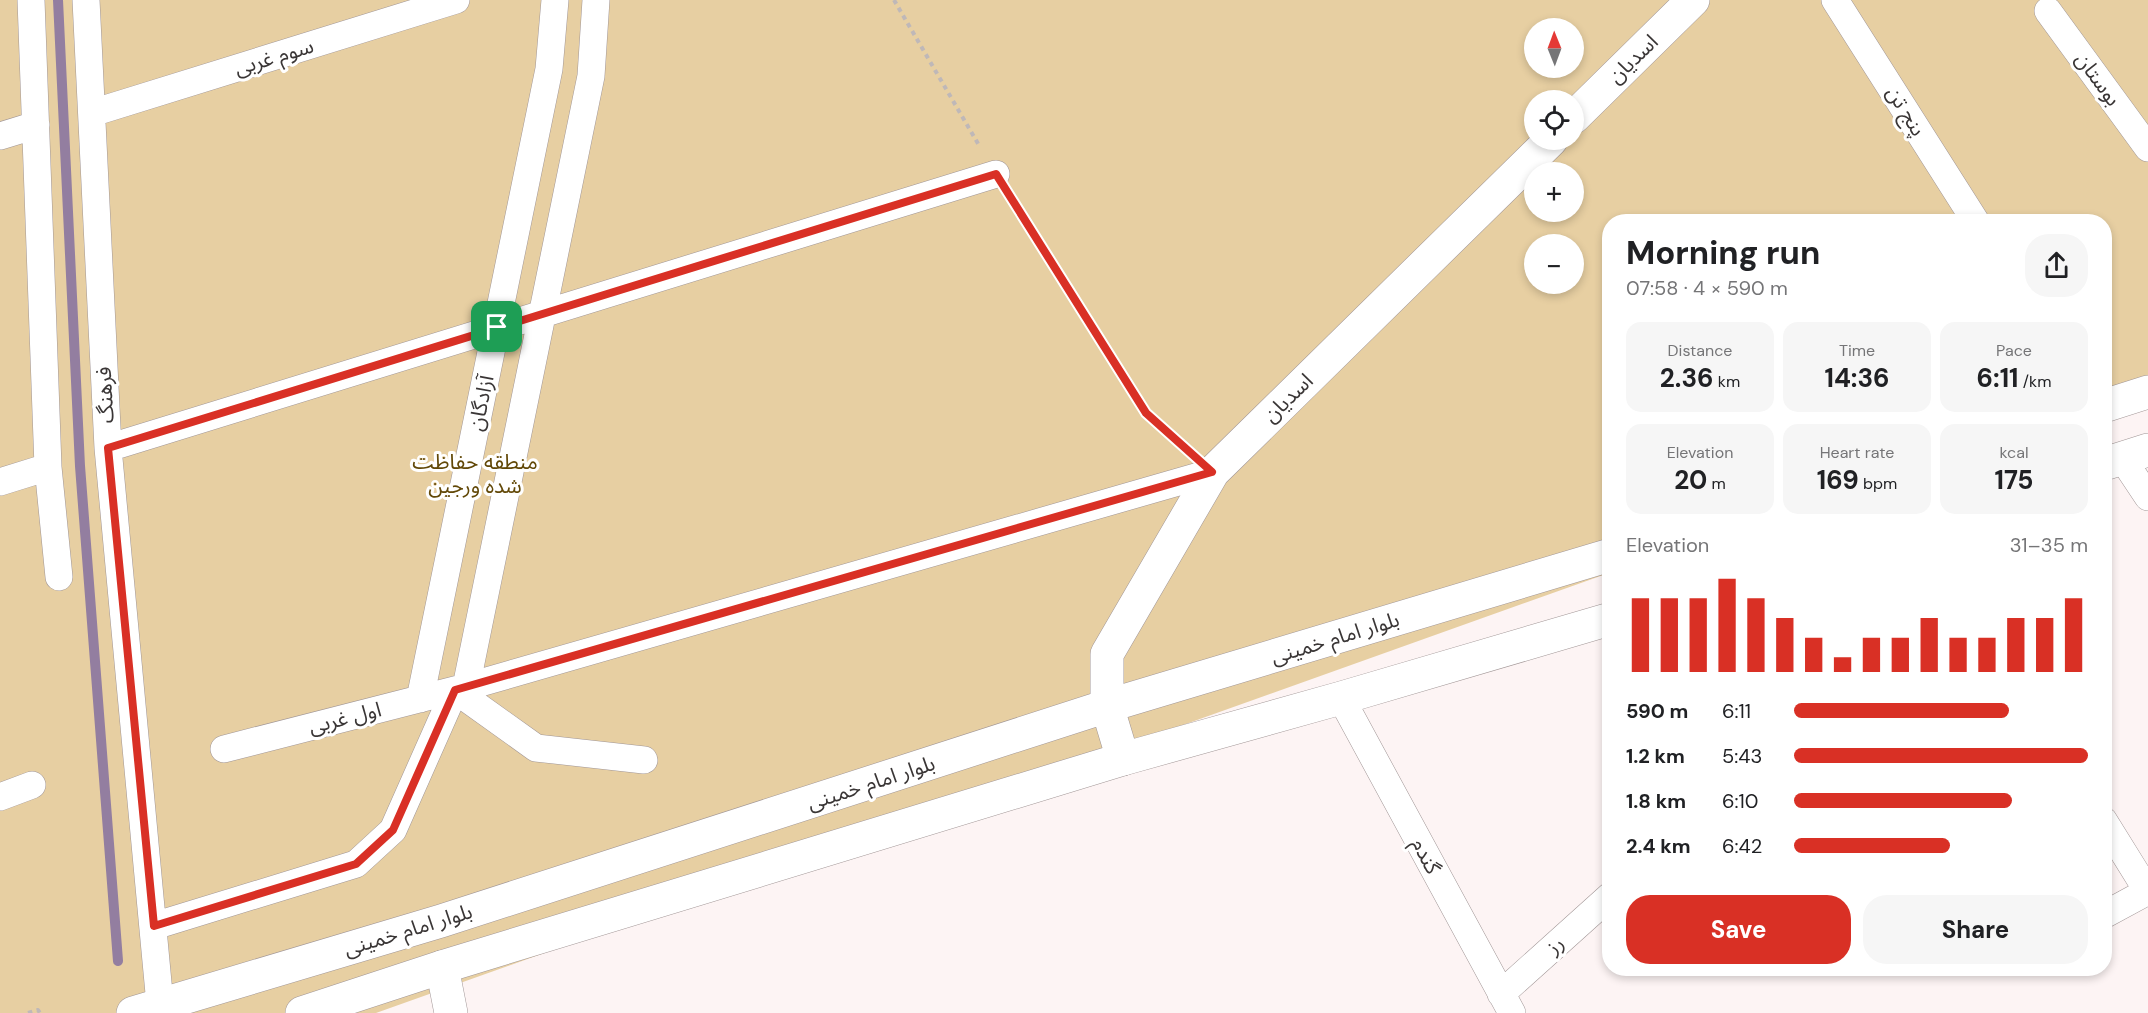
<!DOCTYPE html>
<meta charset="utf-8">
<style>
body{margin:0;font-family:"DM Sans","Noto Sans Arabic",sans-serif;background:#f6f6f6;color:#202124;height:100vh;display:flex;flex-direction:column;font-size:22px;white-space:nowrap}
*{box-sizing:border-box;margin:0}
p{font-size:20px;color:#757577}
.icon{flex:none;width:33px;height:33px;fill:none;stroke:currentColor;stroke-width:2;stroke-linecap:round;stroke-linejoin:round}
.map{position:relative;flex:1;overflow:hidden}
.sheet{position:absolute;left:1602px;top:214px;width:510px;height:762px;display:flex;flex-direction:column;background:#fff;border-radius:24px;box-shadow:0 3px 9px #0003}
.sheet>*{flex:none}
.needle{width:39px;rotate:359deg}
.controls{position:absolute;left:1524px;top:18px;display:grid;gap:12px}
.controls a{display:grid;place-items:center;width:60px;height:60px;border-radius:50%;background:#fff;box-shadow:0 3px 9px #0003;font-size:30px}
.pin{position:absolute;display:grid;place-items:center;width:51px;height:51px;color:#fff;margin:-26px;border-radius:12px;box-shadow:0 3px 9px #0006}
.round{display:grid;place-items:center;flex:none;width:63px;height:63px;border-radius:24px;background:#f6f6f6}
.head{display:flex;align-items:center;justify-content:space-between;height:102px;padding:0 24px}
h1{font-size:33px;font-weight:700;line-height:45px}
.stats{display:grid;grid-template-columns:repeat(3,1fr);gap:9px;height:102px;padding:6px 24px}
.stats div{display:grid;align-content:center;border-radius:15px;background:#f6f6f6;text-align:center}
.stats b{font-size:26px;font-weight:700}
.stats small{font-size:16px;font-weight:400}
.stats p{font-size:16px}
.chart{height:168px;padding:12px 24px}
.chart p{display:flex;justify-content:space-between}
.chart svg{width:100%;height:108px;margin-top:6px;stroke:#d93025;stroke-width:6}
.primary-button{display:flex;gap:12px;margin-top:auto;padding:12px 24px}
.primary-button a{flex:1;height:69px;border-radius:24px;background:#d93025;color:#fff;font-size:24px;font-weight:700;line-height:69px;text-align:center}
.primary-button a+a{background:#f6f6f6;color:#202124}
ul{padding:0 24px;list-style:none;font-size:20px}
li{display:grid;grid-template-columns:96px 72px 1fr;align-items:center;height:45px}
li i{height:15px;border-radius:8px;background:#d93025}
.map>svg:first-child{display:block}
</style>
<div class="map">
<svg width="2148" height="1013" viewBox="0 0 2148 1013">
<rect width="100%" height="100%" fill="#fdf4f4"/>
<path fill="#e7cfa2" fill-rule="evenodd" d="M0 0H2148V381L2105 397 2104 222H1610L1609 573 376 1013H0ZM1534 28H1574V68H1534ZM1534 100H1574V140H1534ZM1534 172H1574V212H1534ZM1534 244H1574V284H1534Z"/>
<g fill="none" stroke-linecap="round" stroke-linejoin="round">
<path stroke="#937ea0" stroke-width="10" d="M58 0 80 466 118 961"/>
<defs>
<path id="minor" d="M31 0 48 467 59 577
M86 0 108 448 160 1004
M1835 0 1976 222
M2048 11 2148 148
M92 113 456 0
M0 136 36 125
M108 448 996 174
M2122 458 2148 497
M0 482 48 467
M466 687 591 76 596 0
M1341 698 1512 1013
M420 699 549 69 555 0
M224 749 466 687 1213 472
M0 797 32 785
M2104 821 2148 892
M2104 915 2148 891
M154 926 356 864 393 830 455 690 536 748 644 760
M1501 994 1610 896"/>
<path id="tertiary" d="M1574 117 1693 0
M1123 759 1107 706V654L1213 472 1551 140
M442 967 451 1013"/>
<path id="primary" d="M2104 406 2148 392
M2104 464 2148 450
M133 1013 441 921 1107 706 1610 555
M302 1013 442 967 1123 759 1341 698 1610 619"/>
</defs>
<use href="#minor" stroke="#a19696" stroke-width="28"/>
<use href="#tertiary" stroke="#a19696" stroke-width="34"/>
<use href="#primary" stroke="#a19696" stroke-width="34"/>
<path stroke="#bfb8b8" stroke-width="4" stroke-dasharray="4.5 4.5" stroke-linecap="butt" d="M894 0 980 147
M1012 199 1146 413 1185 448
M28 1013 38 1010 40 1013"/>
<use href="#minor" stroke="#fff" stroke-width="27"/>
<use href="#tertiary" stroke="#fff" stroke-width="33"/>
<use href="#primary" stroke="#fff" stroke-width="33"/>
</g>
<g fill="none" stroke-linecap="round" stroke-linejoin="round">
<defs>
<path id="route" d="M996 174 1146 413 1212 472 455 690 393 830 356 864 154 926 108 448Z"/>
</defs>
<use href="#route" stroke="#fff" stroke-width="12"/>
<use href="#route" stroke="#d93025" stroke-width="8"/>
</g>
<g text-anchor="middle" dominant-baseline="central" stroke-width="6" stroke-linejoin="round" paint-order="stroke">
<g font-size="21" fill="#3a3636" stroke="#fff">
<text transform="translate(274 57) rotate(-17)">سوم غربی</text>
<text transform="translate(1633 59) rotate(-44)">اسدیان</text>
<text transform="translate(2098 79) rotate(54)">بوستان</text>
<text transform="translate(1906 111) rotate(58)">پنج تن</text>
<text transform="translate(105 395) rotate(-93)">فرهنگ</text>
<text transform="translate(1288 398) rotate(-44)">اسدیان</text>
<text transform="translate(481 403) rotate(-78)">آزادگان</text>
<text transform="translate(1335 638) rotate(-17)">بلوار امام خمینی</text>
<text transform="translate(345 718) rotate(-14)">اول غربی</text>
<text transform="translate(871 783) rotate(-18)">بلوار امام خمینی</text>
<text transform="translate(1426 856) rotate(62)">گندم</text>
<text transform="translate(408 930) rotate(-17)">بلوار امام خمینی</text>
<text transform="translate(1555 945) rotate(-42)">رز</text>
</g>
<g font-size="21" fill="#624807" stroke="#fff">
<text x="475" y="462">منطقه حفاظت<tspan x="475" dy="24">شده ورجین</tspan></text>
</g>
</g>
</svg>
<div class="controls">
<a><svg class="needle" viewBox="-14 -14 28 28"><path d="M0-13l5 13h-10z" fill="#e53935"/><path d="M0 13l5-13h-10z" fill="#757577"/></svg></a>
<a><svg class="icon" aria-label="locate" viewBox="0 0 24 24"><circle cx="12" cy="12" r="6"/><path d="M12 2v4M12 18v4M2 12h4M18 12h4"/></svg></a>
<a>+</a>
<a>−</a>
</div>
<div class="pin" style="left:497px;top:327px;background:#1e9e55"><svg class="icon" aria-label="arrive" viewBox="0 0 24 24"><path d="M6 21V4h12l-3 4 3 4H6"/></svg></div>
<section class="sheet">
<div class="head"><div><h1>Morning run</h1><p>07:58 · 4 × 590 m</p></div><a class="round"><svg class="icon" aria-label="share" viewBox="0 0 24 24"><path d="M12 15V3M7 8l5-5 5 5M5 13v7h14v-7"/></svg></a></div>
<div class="stats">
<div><p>Distance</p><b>2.36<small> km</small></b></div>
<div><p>Time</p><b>14:36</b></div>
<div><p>Pace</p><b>6:11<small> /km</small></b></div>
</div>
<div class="stats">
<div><p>Elevation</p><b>20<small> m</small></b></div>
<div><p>Heart rate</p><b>169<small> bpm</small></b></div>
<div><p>kcal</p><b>175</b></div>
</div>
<div class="chart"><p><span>Elevation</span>31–35 m</p>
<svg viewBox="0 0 160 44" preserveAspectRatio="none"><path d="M5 44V14M15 44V14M25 44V14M35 44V6M45 44V14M55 44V22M65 44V30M75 44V38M85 44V30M95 44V30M105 44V22M115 44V30M125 44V30M135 44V22M145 44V22M155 44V14"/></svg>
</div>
<ul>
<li><b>590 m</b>6:11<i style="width:73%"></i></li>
<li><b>1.2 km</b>5:43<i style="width:100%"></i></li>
<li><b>1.8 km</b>6:10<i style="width:74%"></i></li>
<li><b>2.4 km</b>6:42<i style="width:53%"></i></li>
</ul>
<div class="primary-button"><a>Save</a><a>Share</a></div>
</section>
</div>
